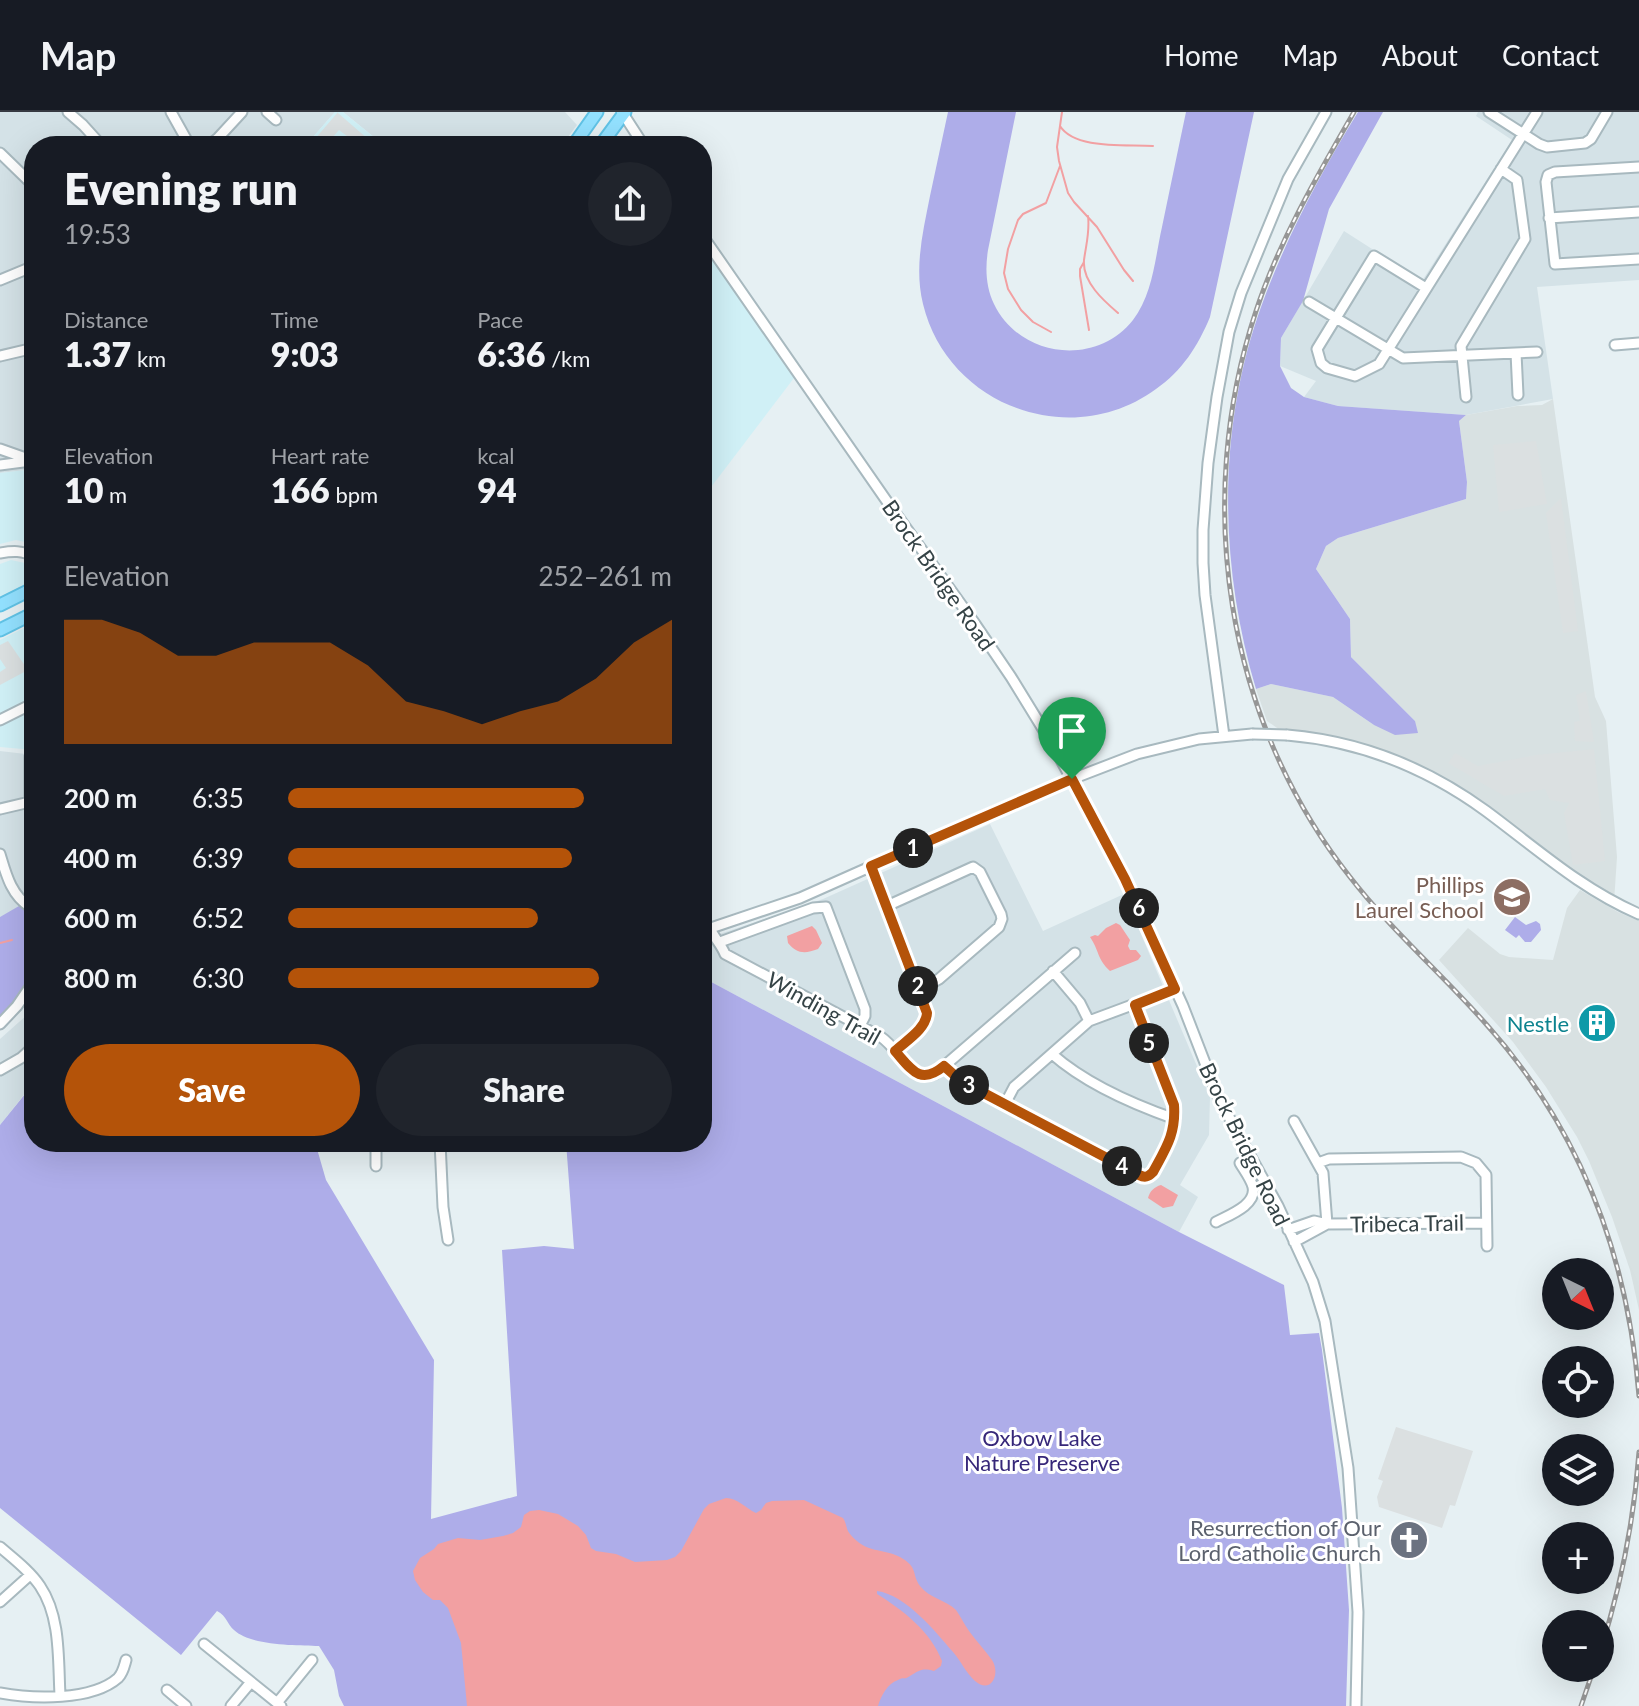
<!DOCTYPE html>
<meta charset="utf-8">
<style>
body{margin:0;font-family:Lato,sans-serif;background:#20242c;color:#f1f3f6;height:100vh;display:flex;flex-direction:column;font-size:30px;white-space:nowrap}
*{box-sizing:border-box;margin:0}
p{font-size:26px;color:#9ea1a6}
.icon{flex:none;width:44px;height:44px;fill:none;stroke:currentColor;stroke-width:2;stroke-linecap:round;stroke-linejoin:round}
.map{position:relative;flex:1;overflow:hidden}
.sheet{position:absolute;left:24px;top:24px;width:688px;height:1016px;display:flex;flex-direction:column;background:#171b24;border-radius:32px;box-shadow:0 8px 32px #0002}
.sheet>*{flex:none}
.needle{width:52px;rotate:137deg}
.buttons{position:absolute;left:1542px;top:1146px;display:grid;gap:16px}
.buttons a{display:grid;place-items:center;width:72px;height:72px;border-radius:50%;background:#171b24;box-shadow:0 8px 32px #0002;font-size:40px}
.pin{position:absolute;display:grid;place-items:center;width:68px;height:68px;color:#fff;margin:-82px -34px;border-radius:50% 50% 50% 0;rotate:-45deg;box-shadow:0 0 8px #0007}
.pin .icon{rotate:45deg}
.km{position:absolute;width:40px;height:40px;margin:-20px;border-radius:50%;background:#222;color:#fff;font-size:22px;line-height:40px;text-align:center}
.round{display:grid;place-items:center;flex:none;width:84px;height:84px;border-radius:42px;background:#20242c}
.summary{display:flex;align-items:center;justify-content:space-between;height:136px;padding:0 40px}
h1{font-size:44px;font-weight:800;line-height:60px}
.figures{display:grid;grid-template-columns:repeat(3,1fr);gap:12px;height:136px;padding:8px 40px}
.figures div{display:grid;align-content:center}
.figures b{font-size:34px;font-weight:800}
.figures small{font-size:22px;font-weight:400}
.figures p{font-size:22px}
.chart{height:224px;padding:16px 40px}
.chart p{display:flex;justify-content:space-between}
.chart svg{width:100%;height:144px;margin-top:8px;fill:#b45309;opacity:.7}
.cta{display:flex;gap:16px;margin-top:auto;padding:16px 40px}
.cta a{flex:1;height:92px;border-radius:48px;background:#b45309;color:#fff;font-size:32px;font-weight:800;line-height:92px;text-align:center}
.cta a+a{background:#20242c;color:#f1f3f6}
ul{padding:0 40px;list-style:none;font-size:26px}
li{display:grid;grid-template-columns:128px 96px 1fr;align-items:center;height:60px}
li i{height:20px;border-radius:10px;background:#b45309}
header{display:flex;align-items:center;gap:48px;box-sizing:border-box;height:112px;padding:0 40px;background:#171b24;border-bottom:2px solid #363941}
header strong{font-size:38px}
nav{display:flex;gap:44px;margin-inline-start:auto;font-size:28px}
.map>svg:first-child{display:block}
</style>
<header>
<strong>Map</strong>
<nav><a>Home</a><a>Map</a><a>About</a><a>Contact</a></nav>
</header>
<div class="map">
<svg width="1639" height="1594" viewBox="0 0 1639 1594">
<rect width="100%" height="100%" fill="#e6f0f3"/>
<path fill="#d4e2e7" d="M0 0H335L305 34H34V357L0 361Z
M343 0H565L577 13 561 34H385Z
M1478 0H1639V168L1537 175 1553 287 1466 303 1338 294 1304 285 1316 269 1280 254 1281 226 1344 119 1422 169 1512 28 1476 4Z
M0 639 34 643V798L25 797 0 805Z
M990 712 1043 819 1124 782 1210 985 1209 1023 1180 1073 1198 1085 1179 1120 702 865V828L823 787Z
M34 891V970L0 1013V927L28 902Z"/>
<path fill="#d0f0f6" d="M335 0H343L385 34H305Z
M702 131 794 266 702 387Z
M34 357V432L16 428 0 432V361Z
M11 448 25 451 31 458 33 463 29 470 0 484V452Z
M34 511V638L0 635V528Z"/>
<path fill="#d8e1e2" d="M1553 287 1595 585 1606 609 1617 745 1614 790 1488 700 1388 645 1287 623 1267 609 1256 577 1271 572 1333 585 1374 613 1415 609 1351 545 1350 507 1316 457 1326 434 1338 426 1466 387 1467 370 1459 309 1466 303 1517 294 1542 293Z
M1580 778 1618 800 1639 809V1198L1630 1158 1612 1105 1589 1049 1577 1025 1546 975 1513 930 1439 848 1468 816 1500 842 1509 845 1553 848 1567 796Z"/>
<path fill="#aeade9" d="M948 0H1016L988 138C985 157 986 175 994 192 1020 246 1096 255 1133 208 1153 182 1155 146 1162 115 1170 76 1178 38 1186 0H1254L1210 205C1198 234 1182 259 1156 277 1072 339 948 295 923 192 914 155 923 120 930 84 936 56 942 28 948 0Z
M1358 0H1383L1329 97 1303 189 1281 226 1280 254 1291 276 1304 285 1338 294 1466 303 1459 309 1467 370 1466 387 1338 426 1326 434 1316 457 1350 507 1351 545 1415 609 1418 621 1395 623 1374 613 1333 585 1271 572 1256 577C1219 453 1217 317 1261 195 1286 126 1320 62 1358 0Z
M19 794 25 797 34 798V869L0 912V805Z
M1515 805 1526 813 1536 809 1540 812 1541 818 1531 830H1525L1519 823 1516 826 1505 818Z
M702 865 1179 1120 1284 1173 1290 1223 1319 1221 1322 1238 1342 1396 1349 1498 1346 1594H344L339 1584 334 1558 319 1534C296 1533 251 1534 234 1518 227 1512 227 1504 217 1499L181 1543 0 1396V1013L34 971V1030H315L326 1068 434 1248 431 1407 517 1384 502 1138 544 1134 574 1137 566 1030H702Z"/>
<path fill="#dbe0e1" d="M338 0V1L376 34H360L339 18 325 34H309Z
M1536 329 1547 392 1499 400 1493 333Z
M1561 386 1578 519 1563 521 1546 401Z
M8 529 28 558 0 573V560L6 556 0 547V533Z
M1586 579 1594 630 1575 629 1574 610 1580 609 1576 583Z
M1594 637 1605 749 1573 753 1564 701 1569 691 1550 688 1545 677 1504 684 1448 651 1455 641 1478 654 1536 643Z
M1396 1315 1473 1339 1455 1394 1450 1393 1442 1416 1379 1395 1377 1385 1383 1369 1378 1367Z"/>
<path fill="#f2a0a2" d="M1116 811 1120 813 1130 828 1128 834 1130 838H1136L1141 844 1138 848 1110 859C1097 847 1099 838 1090 825L1095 823 1098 824 1106 816Z
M812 814 816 818 822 831 818 837C805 842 797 842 788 831L787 824Z
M1161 1073 1178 1083 1173 1094 1163 1096 1148 1086C1150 1079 1154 1075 1161 1073Z
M726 1386C738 1386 745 1396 756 1401L761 1398 766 1391 772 1389 804 1388 843 1406C847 1412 846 1418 850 1422 866 1442 883 1436 900 1445 919 1456 911 1461 920 1474 929 1486 946 1488 956 1498 961 1505 964 1512 969 1519 976 1529 985 1538 992 1548 1001 1562 991 1583 975 1569 966 1561 961 1549 953 1540 935 1519 906 1483 877 1479V1482C903 1498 931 1520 942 1549L941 1554 934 1559C922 1556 920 1558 910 1564 902 1569 906 1564 898 1568 887 1572 881 1584 878 1594H467L461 1531 448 1496 440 1488H433L423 1480 415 1468 413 1459 420 1446 434 1437 438 1432 458 1426 480 1428 503 1424 513 1421 521 1415 524 1403 530 1399 539 1398 558 1402 578 1414 586 1423 591 1436 596 1439 616 1442 635 1450 667 1448 675 1445 681 1439 704 1397 709 1392Z"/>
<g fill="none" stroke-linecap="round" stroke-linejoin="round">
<path stroke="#f2a0a2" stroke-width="2" d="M1062 0 1057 35 1059 49 1068 81 1074 90 1097 115 1124 158 1133 169
M1060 14C1075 38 1127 32 1153 34
M1088 104C1090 120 1086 133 1084 148 1082 170 1104 189 1118 201
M1084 150 1080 157V164L1089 218
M1051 220 1033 210 1021 198 1008 177 1004 161 1008 137 1018 108 1023 102 1046 91 1060 54
M0 831 12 828"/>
<defs>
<path id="minor" d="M68 0 83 13 102 34
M171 0 190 34
M267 0 276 8
M622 0 644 34
M1489 0 1539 32 1547 35 1585 31 1591 27 1607 0
M208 34 218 26 242 0
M0 41 34 74
M1639 55 1555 60 1548 63 1546 70 1555 152 1639 147
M1549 106 1639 100
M702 123 886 388 973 509 1011 565 1054 635 1125 767 1183 894 1219 987 1278 1094 1313 1170 1325 1209 1348 1356 1358 1500 1356 1594
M0 168 34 154
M1426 176 1374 144 1317 237 1321 251 1327 256 1355 264 1379 252 1537 0
M1309 190 1403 246 1537 240
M1615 233 1639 231
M1516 241 1518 283
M0 244 34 236
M1466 285 1461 234 1525 127 1517 68 1501 57
M0 337 34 349
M0 353 31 349
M0 441C12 439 23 438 34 445
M0 608 34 591
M1287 623C1359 629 1427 656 1486 699 1536 736 1581 777 1639 802
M1224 624 1205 483 1203 451V418L1208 351 1217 285 1229 220 1241 181 1288 67 1326 0
M30 645V689
M0 697 34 689
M0 742C6 762 11 783 30 795L34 792
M871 754 927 901C926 918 907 928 895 939
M887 794 973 755 980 760 1001 802 1002 807 999 815 939 867 919 878
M710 816C714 826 721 832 725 842L881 925C900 938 909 968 935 962L1075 841
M702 819 800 786 998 698 1072 667 1137 642 1199 627 1252 622
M720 830 813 796 826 795 865 897V904L860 914
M1053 859 1080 891 1089 909
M0 912 17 894 34 869
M1052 942C1086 972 1132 992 1175 1007
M944 954 961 969 1139 1063 1144 1065 1149 1064C1166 1045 1176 1019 1174 993L1135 893
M0 958 21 946 34 934
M1005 992 1014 975 1089 909 1175 877
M1294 1009 1323 1061 1327 1112 1486 1111
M376 1030V1054
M440 1030 443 1095 448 1128
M1318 1051 1329 1047 1461 1045 1476 1051 1486 1063 1487 1134
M1216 1110C1229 1103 1257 1093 1253 1075 1251 1067 1244 1058 1240 1051
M1288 1118 1314 1109 1327 1112 1294 1130
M0 1435C14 1447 30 1459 40 1474 61 1505 58 1548 60 1583
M0 1490 30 1463
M204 1532 281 1594
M167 1578 186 1594
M0 1581C33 1587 92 1589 118 1566 123 1561 124 1555 126 1548
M277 1591 312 1548
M231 1594 251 1570"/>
<path id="major" d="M573 34 597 0
M600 34 625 0
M0 493 34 476
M0 518 34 501"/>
</defs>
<use href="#minor" stroke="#a8b9bf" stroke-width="13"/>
<use href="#major" stroke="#61c3e6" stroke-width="15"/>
<use href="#minor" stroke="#fff" stroke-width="9"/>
<use href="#major" stroke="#93e1ff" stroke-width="11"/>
<defs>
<path id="rail" d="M1354 0C1317 64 1279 129 1256 199 1193 389 1225 607 1350 765 1391 818 1442 862 1486 912 1581 1018 1628 1144 1639 1284
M1600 1540C1621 1474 1634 1409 1639 1340
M1581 1594 1594 1556"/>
</defs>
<use href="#rail" stroke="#969696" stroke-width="5"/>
<use href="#rail" stroke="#fff" stroke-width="2" stroke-dasharray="6" stroke-linecap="butt"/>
<defs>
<path id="minor-bridge" d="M1252 622 1287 623"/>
</defs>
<use href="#minor-bridge" stroke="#a8b9bf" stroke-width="13" stroke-linecap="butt"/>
<use href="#minor-bridge" stroke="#fff" stroke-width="9"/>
</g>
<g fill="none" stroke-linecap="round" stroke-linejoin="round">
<defs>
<path id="route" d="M1072 667 1125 767 1175 877 1135 893 1174 993C1176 1022 1166 1036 1153 1060 1148 1065 1145 1066 1139 1063L961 969 944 954C920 974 911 957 895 939 907 928 926 917 927 901L871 754Z"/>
</defs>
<use href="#route" stroke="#fff" stroke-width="16"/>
<use href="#route" stroke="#b45309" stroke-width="10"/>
</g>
<defs>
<symbol id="school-disc" viewBox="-11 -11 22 22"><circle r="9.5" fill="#8d6e63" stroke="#fff"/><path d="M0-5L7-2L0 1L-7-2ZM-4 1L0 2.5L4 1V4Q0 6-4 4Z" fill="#fff"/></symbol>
<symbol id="building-disc" viewBox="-11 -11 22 22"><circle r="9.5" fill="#0f9aa8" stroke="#fff"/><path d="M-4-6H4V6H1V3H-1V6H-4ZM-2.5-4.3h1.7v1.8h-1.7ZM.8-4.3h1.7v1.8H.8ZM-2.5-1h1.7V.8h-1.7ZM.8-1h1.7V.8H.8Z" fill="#fff"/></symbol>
<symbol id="church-disc" viewBox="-11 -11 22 22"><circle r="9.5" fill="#6b7280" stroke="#fff"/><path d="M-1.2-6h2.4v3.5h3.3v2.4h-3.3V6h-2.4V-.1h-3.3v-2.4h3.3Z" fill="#fff"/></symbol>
</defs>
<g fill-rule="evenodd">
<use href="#school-disc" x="1490" y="763" width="44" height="44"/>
<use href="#building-disc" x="1575" y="889" width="44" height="44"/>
<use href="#church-disc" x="1387" y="1406" width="44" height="44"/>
</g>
<g text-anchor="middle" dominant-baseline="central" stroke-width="6" stroke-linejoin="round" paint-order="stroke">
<g font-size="22" fill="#354346" stroke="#fff">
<text transform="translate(939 463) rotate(55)">Brock Bridge Road</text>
<text transform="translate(824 896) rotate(29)">Winding Trail</text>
<text transform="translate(1245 1032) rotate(64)">Brock Bridge Road</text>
<text transform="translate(1407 1111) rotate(-1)">Tribeca Trail</text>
</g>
<g font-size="22" fill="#785e54" stroke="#fff" text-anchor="end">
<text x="1484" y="772">Phillips<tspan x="1484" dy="25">Laurel School</tspan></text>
</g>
<g font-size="22" fill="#0d838f" stroke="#fff" text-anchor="end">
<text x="1569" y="911">Nestle</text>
</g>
<g font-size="22" fill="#362779" stroke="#fff">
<text x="1042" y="1325">Oxbow Lake<tspan x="1042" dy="25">Nature Preserve</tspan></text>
</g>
<g font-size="22" fill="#5b616d" stroke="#fff" text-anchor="end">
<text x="1381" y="1415">Resurrection of Our<tspan x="1381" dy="25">Lord Catholic Church</tspan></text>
</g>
</g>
</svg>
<div class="buttons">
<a><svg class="needle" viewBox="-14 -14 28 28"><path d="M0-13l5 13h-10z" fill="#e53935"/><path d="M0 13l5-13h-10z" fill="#9ea1a6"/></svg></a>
<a><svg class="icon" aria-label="locate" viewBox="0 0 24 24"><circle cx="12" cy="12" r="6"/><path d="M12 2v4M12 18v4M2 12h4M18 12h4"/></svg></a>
<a><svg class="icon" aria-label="layers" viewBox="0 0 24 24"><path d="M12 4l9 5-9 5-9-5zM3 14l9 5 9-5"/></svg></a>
<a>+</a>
<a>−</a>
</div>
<div class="pin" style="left:1072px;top:667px;background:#1e9e55"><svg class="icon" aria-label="arrive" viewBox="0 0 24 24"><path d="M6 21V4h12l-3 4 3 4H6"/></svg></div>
<b class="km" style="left:913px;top:736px">1</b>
<b class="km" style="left:918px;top:874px">2</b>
<b class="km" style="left:969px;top:973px">3</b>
<b class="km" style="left:1122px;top:1054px">4</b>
<b class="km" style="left:1149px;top:931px">5</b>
<b class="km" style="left:1139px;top:796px">6</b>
<section class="sheet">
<div class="summary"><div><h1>Evening run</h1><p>19:53</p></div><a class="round"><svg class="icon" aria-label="share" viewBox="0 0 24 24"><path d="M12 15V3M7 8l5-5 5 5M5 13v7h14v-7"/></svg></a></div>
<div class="figures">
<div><p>Distance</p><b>1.37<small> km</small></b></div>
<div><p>Time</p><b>9:03</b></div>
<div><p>Pace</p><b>6:36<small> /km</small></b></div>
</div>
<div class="figures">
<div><p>Elevation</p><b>10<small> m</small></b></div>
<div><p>Heart rate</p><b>166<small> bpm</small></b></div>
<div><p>kcal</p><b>94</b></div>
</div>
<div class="chart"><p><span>Elevation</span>252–261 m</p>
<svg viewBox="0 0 160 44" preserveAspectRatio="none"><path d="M0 44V6L10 6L20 10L30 17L40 17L50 13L60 13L70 13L80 20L90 31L100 34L110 38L120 34L130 31L140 24L150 13L160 6V44z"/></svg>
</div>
<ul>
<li><b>200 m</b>6:35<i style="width:77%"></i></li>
<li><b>400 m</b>6:39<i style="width:74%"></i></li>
<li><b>600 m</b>6:52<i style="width:65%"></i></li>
<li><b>800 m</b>6:30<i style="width:81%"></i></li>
</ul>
<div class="cta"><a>Save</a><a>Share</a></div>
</section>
</div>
